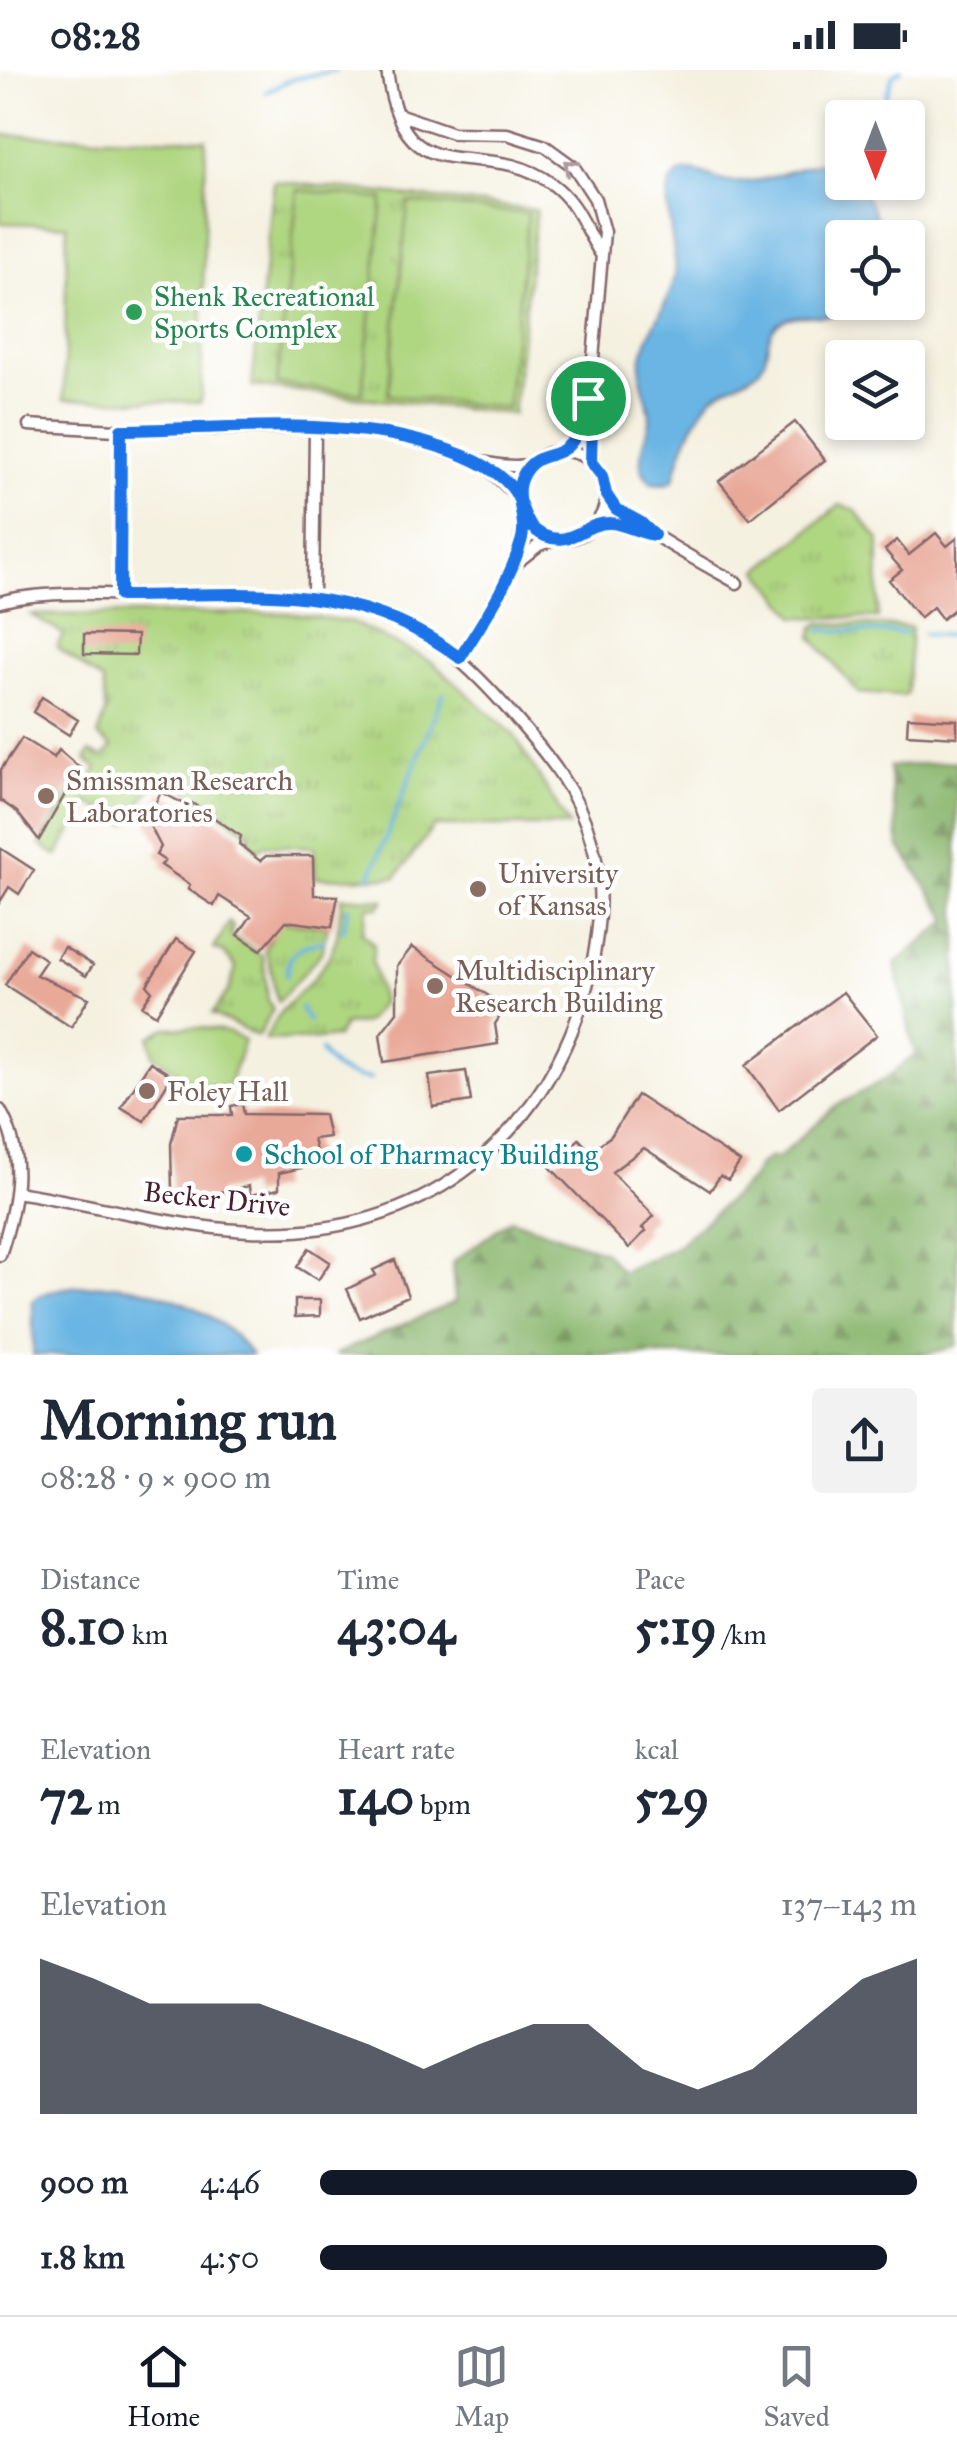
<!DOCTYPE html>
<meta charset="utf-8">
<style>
body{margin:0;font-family:"IM FELL Great Primer",serif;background:#f2f2f3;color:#1f2937;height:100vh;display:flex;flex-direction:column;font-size:38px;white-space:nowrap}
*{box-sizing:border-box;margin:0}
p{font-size:32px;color:#747a83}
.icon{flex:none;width:55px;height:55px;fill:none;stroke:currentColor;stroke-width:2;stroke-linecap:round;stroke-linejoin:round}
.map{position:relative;height:1285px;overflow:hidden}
.sheet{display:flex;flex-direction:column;background:#fff;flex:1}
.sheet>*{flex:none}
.needle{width:65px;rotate:180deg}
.fabs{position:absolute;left:825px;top:30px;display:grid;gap:20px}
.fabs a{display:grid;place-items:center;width:100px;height:100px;border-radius:10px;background:#fff;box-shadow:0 5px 15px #0003;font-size:50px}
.pin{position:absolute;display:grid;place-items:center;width:85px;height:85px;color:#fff;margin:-42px;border:5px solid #fff;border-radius:50%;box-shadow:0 2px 10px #0007}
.round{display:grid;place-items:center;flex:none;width:105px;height:105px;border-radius:10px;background:#f2f2f3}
.summary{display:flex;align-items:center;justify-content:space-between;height:170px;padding:0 40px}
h1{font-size:55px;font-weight:700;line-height:75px}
.figures{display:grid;grid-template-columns:repeat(3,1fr);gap:15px;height:170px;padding:10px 40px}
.figures div{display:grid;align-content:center}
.figures b{font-size:50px;font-weight:700}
.figures small{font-size:28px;font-weight:400}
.figures p{font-size:28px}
.chart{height:280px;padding:20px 40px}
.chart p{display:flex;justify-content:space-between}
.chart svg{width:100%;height:180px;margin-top:10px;fill:#111827;opacity:.7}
ul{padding:0 40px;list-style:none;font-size:32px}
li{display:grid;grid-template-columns:160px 120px 1fr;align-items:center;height:75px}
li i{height:25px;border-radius:12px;background:#111827}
.status{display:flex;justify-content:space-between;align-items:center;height:70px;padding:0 50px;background:#fff;direction:ltr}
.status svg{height:28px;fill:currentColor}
.tab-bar{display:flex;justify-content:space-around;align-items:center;height:140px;border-top:2px solid #e0e1e3;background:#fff;font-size:28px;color:#747a83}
.tab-bar a{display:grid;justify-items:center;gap:5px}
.tab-bar .current{color:#111827}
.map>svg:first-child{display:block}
</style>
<div class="status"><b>08:28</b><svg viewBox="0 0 49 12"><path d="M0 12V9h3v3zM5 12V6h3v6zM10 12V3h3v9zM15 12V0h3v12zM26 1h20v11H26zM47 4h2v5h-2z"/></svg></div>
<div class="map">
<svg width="957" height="1285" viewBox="0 0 957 1285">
<defs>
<pattern id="grass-tufts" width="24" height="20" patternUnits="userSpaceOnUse" patternTransform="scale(2.5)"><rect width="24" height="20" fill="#afd681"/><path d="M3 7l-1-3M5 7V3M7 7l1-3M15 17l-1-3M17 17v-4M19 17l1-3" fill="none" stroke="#98b770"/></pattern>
<pattern id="forest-firs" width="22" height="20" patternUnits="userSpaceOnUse" patternTransform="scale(2.5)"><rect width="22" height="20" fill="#8bb76f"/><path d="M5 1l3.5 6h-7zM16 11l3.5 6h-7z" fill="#74945b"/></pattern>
</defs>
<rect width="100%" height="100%" fill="#fff"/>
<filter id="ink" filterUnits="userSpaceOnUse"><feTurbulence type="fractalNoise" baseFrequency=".01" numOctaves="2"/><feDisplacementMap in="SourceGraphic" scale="20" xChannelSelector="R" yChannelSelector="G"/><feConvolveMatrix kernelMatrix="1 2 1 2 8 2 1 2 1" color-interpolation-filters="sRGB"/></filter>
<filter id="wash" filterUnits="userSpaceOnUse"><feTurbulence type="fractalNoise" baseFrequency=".0048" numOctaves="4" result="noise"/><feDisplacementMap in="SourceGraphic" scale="40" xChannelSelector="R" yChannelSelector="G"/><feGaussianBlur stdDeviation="2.25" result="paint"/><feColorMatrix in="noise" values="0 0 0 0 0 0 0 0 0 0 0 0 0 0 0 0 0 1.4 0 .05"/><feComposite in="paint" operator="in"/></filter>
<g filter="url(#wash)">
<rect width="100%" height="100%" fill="#f5f1e1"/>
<path fill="url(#grass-tufts)" stroke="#7c7a56" stroke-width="2.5" d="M274 111 536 140 513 344 252 316Z
M840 435 854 439 879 470 878 548 796 547 759 500Z
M288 543 352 552 432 592 514 665 569 756H434L396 807 316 808 314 777 265 775 258 780 250 771 249 762 172 711 152 716 127 754 89 733 57 786 40 774 76 713 86 716 97 698 86 690 90 682 103 688 112 677 98 666 106 642 103 612 57 577 63 564 31 545Z
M821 553 911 557 907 624 902 626 858 623 812 567 814 557Z
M342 827 384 830 379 837H368L362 863 374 875 372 891 382 932 365 953 344 955 337 967 309 970 265 969 281 941 315 907 329 887 337 867Z
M229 852 233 857 230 865 263 886 268 930 273 939 258 966 212 944 229 920 236 897 223 882 214 879Z
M278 852 328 857 321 883 278 932C271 914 274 896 265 880Z"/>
<path fill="url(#forest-firs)" stroke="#6a6b4d" stroke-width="2.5" d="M957 691V1276L923 1285H334L455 1232 452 1193 511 1149 605 1182 621 1202 675 1178 750 1111 759 1095 769 1088H778L836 1036 882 1011 915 985 895 894 949 850 899 776 889 697Z"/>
<path fill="#afd681" stroke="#7c7a56" stroke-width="2.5" d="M0 65 206 69 201 332 64 329 67 155 0 153Z
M298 120 383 129 362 323 277 314Z
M408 132 528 144 507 338 388 325Z
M166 958C192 958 222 955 244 970L229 1015C193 1022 182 1002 154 986L150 967Z"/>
<path fill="#6ab5e3" stroke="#5a6a87" stroke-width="2.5" d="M824 92 842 100V112L857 113C869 130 878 146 881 167L842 168V232L859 233C829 256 811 240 786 249 761 258 773 284 758 300 746 312 720 317 712 327 692 351 681 379 674 410L666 414 652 413C629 394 648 372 650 350 651 332 638 315 641 292 646 262 668 237 675 207 680 180 654 121 678 105 693 94 712 110 728 112 765 115 790 98 824 92Z
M114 1215C165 1220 220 1242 251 1285H33V1231C52 1214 90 1216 114 1215Z"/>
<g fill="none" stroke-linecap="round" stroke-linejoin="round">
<path stroke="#6ab5e3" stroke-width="4" d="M266 22 290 10 335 0
M879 45 893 5 901 0
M820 560 906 563
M923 564 957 566
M370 808 443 624
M343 861 348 837
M287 906C287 882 302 874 324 871
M301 938 308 951
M321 981C332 1002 348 1007 371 1009"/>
</g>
<g id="blocks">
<path fill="#e9a999" d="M795 352 825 390 750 449 719 411Z
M936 463 947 476 957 468V537L942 549 933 537 920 548 889 510 902 500 885 480 897 470 909 485Z
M84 564 137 565 136 585 84 584Z
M42 627 78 650 69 665 33 642Z
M908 647 957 650V667L907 664Z
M22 668 54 688 59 680 80 698 39 770 17 742 0 730V701Z
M161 722 190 737 192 733 241 766 239 774 260 791 266 786H313L314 825 338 826 332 857 286 851 261 880 238 865 251 846 219 826 214 836 188 819 190 815 161 795 165 791 156 785 161 777 147 750Z
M0 778 34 800 19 824 9 817 0 832Z
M176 869 196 881 156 945 142 936 152 921 147 915Z
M64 877 93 895 86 906 57 888Z
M412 877 506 937 495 954 498 974 384 992 380 964 397 942V896Z
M28 878 46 890 36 905 89 928 71 957 5 915Z
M843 922 877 965 779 1040 746 995Z
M150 992 172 1006 144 1051 121 1037Z
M466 1001 471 1031 433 1037 429 1006Z
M637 1025 740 1092 728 1110 720 1106 710 1121 644 1078 612 1102 654 1146 642 1158 646 1161 629 1178 550 1097 579 1069 590 1081 611 1066Z
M242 1034 244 1044 324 1045 329 1067 313 1069 319 1094 279 1103V1119L250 1125 249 1116 219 1122 217 1131 172 1122 171 1074 178 1045H232L231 1036Z
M309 1178 330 1192 318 1210 297 1197Z
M395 1190 408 1226 360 1248 347 1219 376 1205 373 1200Z
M295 1230H320V1246L295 1247Z"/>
</g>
</g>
<g filter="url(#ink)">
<use href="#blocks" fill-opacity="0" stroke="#86686b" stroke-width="2.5"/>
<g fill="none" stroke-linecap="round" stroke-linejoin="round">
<defs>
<path id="minor" d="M387 0C403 133 482 61 552 114 577 132 584 158 600 183
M398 44 453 63 507 64 545 76 574 97 595 129 604 162 593 289 588 328 577 362 564 381
M588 329 592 351 591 392
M29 355C59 357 90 359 121 360 205 362 290 353 374 361 427 367 476 402 529 395
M518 425a44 44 0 1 1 88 0a44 44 0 1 1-88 0Z
M482 393 517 426
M607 425C620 451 708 496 737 513
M593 456C615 450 631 461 653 464
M516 493 539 475 556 469
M120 526 121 360
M313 527 315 359
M0 532C49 518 125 526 178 526 244 525 313 519 377 542 434 562 472 598 511 643 546 683 578 720 592 773 604 813 600 855 592 895 563 1033 465 1138 323 1158 221 1173 116 1137 16 1122
M460 588 516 493 524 447
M0 1040C27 1087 16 1136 0 1185"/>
</defs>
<use href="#minor" stroke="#86686b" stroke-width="15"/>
<use href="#minor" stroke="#fff" stroke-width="10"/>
</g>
<defs><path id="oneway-chevron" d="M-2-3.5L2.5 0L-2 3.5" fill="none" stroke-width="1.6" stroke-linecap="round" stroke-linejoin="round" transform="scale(2.5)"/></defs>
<use stroke="#ae9aa0" href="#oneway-chevron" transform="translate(570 96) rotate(-136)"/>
</g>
<g fill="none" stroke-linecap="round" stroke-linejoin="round" filter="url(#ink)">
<defs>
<path id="route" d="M588 328C582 343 580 366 567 377 553 389 535 382 523 405 511 427 529 449 521 472 509 514 483 551 460 588 354 507 244 526 120 526L121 360C216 359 344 346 433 375 460 383 501 398 516 424 525 440 524 457 545 466 572 477 585 452 610 453 622 453 640 463 654 465L640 452 616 439 606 424 602 406 591 392 592 351 588 328"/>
</defs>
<use href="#route" stroke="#fff" stroke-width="20"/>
<use href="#route" stroke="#1a73e8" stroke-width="12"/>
</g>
<circle fill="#2e9e5b" stroke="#fff" stroke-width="4" cx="134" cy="242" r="10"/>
<g fill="#8d6e63" stroke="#fff" stroke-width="4">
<circle cx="46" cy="726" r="10"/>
<circle cx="478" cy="819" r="10"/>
<circle cx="435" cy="916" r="10"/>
<circle cx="147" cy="1021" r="10"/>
</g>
<circle fill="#0f9aa8" stroke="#fff" stroke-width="4" cx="244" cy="1084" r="10"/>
<g text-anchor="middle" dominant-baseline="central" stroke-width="9" stroke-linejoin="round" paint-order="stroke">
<g font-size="28" fill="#27864d" stroke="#fff" text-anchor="start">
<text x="154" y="226">Shenk Recreational<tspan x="154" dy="32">Sports Complex</tspan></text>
</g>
<g font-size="28" fill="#785e54" stroke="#fff" text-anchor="start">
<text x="66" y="710">Smissman Research<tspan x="66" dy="32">Laboratories</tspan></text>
<text x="498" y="803">University<tspan x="498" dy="32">of Kansas</tspan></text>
<text x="455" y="900">Multidisciplinary<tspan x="455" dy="32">Research Building</tspan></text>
<text x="167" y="1021">Foley Hall</text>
</g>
<g font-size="28" fill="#0d838f" stroke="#fff" text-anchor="start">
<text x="264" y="1084">School of Pharmacy Building</text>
</g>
<g font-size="28" fill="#4a1f2b" stroke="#fff">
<text transform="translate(217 1129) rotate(6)">Becker Drive</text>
</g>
</g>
</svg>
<div class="fabs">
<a><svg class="needle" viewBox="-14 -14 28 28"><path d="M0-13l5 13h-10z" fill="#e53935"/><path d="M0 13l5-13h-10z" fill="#747a83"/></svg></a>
<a><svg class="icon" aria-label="locate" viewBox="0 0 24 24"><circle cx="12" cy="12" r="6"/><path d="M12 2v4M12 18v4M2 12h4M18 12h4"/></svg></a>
<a><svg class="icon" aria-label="layers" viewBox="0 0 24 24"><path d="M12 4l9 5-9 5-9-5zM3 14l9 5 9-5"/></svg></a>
</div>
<div class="pin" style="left:588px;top:328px;background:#1e9e55"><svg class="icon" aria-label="arrive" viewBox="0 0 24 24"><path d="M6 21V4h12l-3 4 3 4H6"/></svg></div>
</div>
<section class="sheet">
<div class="summary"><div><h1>Morning run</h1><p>08:28 · 9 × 900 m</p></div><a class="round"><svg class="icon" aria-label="share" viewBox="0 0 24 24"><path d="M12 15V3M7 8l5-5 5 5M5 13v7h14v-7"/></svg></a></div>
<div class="figures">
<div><p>Distance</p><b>8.10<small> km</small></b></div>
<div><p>Time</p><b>43:04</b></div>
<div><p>Pace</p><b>5:19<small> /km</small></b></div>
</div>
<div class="figures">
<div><p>Elevation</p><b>72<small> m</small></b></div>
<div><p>Heart rate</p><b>140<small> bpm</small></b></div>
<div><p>kcal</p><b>529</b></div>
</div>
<div class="chart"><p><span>Elevation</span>137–143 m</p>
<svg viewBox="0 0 160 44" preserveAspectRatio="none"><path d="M0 44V6L10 11L20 17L30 17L40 17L50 22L60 27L70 33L80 27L90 22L100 22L110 33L120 38L130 33L140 22L150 11L160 6V44z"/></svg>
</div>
<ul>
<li><b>900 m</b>4:46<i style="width:100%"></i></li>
<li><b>1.8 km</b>4:50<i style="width:95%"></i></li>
</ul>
</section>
<nav class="tab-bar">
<a class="current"><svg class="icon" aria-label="home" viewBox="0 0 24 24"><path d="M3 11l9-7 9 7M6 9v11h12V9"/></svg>Home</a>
<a><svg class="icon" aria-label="map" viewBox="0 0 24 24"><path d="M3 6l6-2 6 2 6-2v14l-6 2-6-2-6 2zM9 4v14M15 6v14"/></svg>Map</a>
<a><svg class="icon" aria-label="saved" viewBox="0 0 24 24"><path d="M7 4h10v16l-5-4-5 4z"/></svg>Saved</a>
</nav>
